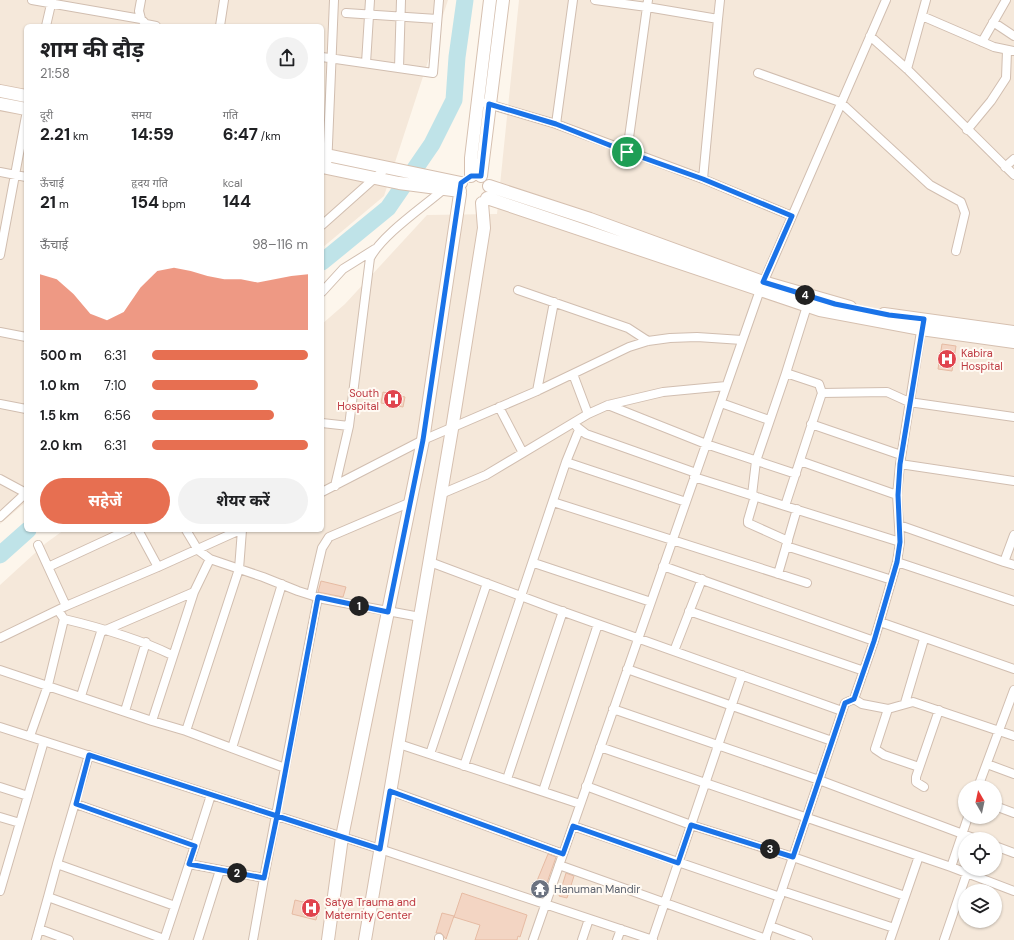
<!DOCTYPE html>
<html lang="hi">
<meta charset="utf-8">
<style>
body{margin:0;font-family:"DM Sans","Noto Sans Devanagari",sans-serif;background:#f2f2f2;color:#202124;height:100vh;display:flex;flex-direction:column;font-size:15px;white-space:nowrap}
*{box-sizing:border-box;margin:0}
p{font-size:13px;color:#757577}
.icon{flex:none;width:22px;height:22px;fill:none;stroke:currentColor;stroke-width:2;stroke-linecap:round;stroke-linejoin:round}
.map{position:relative;flex:1;overflow:hidden}
.side{position:absolute;left:24px;top:24px;width:300px;height:508px;display:flex;flex-direction:column;background:#fff;border-radius:6px;box-shadow:0 1px 3px #0004}
.side>*{flex:none}
.needle{width:26px;rotate:351deg}
.buttons{position:absolute;left:958px;top:780px;display:grid;gap:8px}
.buttons a{display:grid;place-items:center;width:44px;height:44px;border-radius:50%;background:#fff;box-shadow:0 1px 3px #0004;font-size:20px}
.pin{position:absolute;display:grid;place-items:center;width:34px;height:34px;color:#fff;margin:-17px;border:2px solid #fff;border-radius:50%;box-shadow:0 1px 4px #0007}
.km{position:absolute;width:20px;height:20px;margin:-10px;border-radius:50%;background:#222;color:#fff;font-size:11px;line-height:20px;text-align:center}
.round{display:grid;place-items:center;flex:none;width:42px;height:42px;border-radius:21px;background:#f2f2f2}
.head{display:flex;align-items:center;justify-content:space-between;height:68px;padding:0 16px}
h1{font-size:22px;font-weight:700;line-height:30px}
.stats{display:grid;grid-template-columns:repeat(3,1fr);gap:6px;height:68px;padding:4px 16px}
.stats div{display:grid;align-content:center}
.stats b{font-size:17px;font-weight:700}
.stats small{font-size:11px;font-weight:400}
.stats p{font-size:11px}
.chart{height:112px;padding:8px 16px}
.chart p{display:flex;justify-content:space-between}
.chart svg{width:100%;height:72px;margin-top:4px;fill:#e76f51;opacity:.7}
.primary-button{display:flex;gap:8px;margin-top:auto;padding:8px 16px}
.primary-button a{flex:1;height:46px;border-radius:24px;background:#e76f51;color:#fff;font-size:16px;font-weight:700;line-height:46px;text-align:center}
.primary-button a+a{background:#f2f2f2;color:#202124}
ul{padding:0 16px;list-style:none;font-size:13px}
li{display:grid;grid-template-columns:64px 48px 1fr;align-items:center;height:30px}
li i{height:10px;border-radius:5px;background:#e76f51}
.map>svg:first-child{display:block}
</style>
<div class="map">
<svg width="1014" height="940" viewBox="0 0 1014 940">
<rect width="100%" height="100%" fill="#fdf6ec"/>
<path fill="#f5e8da" fill-rule="evenodd" d="M0 0H448L384 196 322 248V26H26V502L0 524Z
M519 0H1014V940H0V585L46 543 64 530H322V324L345 304 427 215 497 214ZM965 787H995V817H965ZM965 839H995V869H965ZM965 891H995V921H965Z"/>
<g fill="none" stroke-linecap="round" stroke-linejoin="round">
<path stroke="#bfe3e8" stroke-width="17" d="M322 262 388 208 432 144 454 100 457 57 465 0
M0 555 28 530"/>
</g>
<path fill="#f3d5c3" stroke="#e6bba3" d="M942 344 956 346 952 371 938 369Z
M383 392 405 397 403 407 381 403Z
M321 581 346 587 343 597 318 592Z
M548 854 556 857 542 897 532 893Z
M566 873 574 876 567 898 559 896Z
M462 893 527 915 520 937 518 936 517 940H475L480 925 454 917Z
M295 900 319 906 316 920 292 914Z
M442 913 454 916 446 939 441 933H436Z"/>
<g fill="none" stroke-linecap="round" stroke-linejoin="round">
<defs>
<path id="street" d="M32 0 141 19 146 24 156 26
M595 0 647 7 648 0
M346 13 437 19
M922 16 994 47 1014 51
M141 19 139 11 141 0
M718 19 720 0
M993 22 1014 36
M46 26 52 0
M220 26 224 0
M870 36 907 69 1014 175
M982 42 1006 0
M322 57 433 73 439 0
M366 63 370 0
M399 68 401 0
M907 69 926 0
M758 73 840 102 930 185 961 202 965 213 956 251
M478 101 556 124 573 0
M556 124 703 179 792 216
M967 130 991 101 1006 78 1007 51
M627 152 647 7 718 19 703 179
M1005 167 1014 159
M327 168 334 0
M0 172 26 177
M322 225 386 168
M0 255 26 116
M518 290 628 328 648 341
M322 292 343 269 375 249
M0 332 26 337
M573 374 588 414
M537 391 554 302
M822 393 887 392 909 402 1014 417
M721 403 769 420
M0 404 26 409
M608 405 706 444 796 474
M499 407 523 453
M322 423 349 426
M811 424 901 455
M577 427 586 434 696 473
M800 461 897 495
M566 462 686 502
M900 464 1014 481
M694 477 785 506 822 393 819 384 786 373 807 306
M0 479 26 493
M335 486 349 426 370 258C383 234 422 208 444 189
M322 492 423 440 537 391 629 347 648 341 670 338 697 337 742 340
M441 494 486 475 588 414 608 405 663 392 726 386
M752 495 756 461 786 373
M755 496 748 520V523L788 541
M553 502 807 583
M785 506 900 542
M0 517 26 493
M899 525 1004 562
M138 530 158 567
M186 530 198 550 210 559 263 577 298 591 323 599 420 617
M1014 535 1004 562 1014 565
M38 545 66 606
M786 546 892 580
M430 562 550 607 842 711
M897 562 1014 601
M534 563 651 602
M663 566 874 641
M48 567 128 530
M778 574 797 509
M311 595 322 548 329 537 411 502
M58 610 64 619C102 628 137 638 172 655
M689 611 864 671
M880 622 1014 669
M0 638 66 606 158 567 240 530
M674 651 702 579
M627 669 832 741
M0 670 152 721 186 731 285 768 318 597
M81 696 101 632 194 592
M854 699 862 704 888 709 913 702 1014 736
M905 703 924 639
M613 709 819 780 976 839
M888 709 875 749 884 755 919 767
M125 711 146 642
M152 721 194 592 210 559
M0 727 380 849 653 940
M186 731 239 569 242 530
M30 736 48 685 64 619
M399 744 580 804
M600 747 951 867 968 817
M232 748 282 584
M430 754 487 583
M89 755 57 864 175 906
M987 764 1014 774
M464 766 566 462 579 430
M507 779 563 611
M586 786 691 825 793 857 905 896
M0 787 28 796
M924 787 916 782V777L939 710
M978 787 1014 690
M391 791 563 854
M543 791 598 624
M211 795 189 864 264 878 285 768
M76 804 195 846
M995 806 1014 813
M0 817 20 823
M573 826 780 897
M995 846 1014 853
M57 864 48 897 164 939
M559 865 766 939
M951 867 1014 891
M0 891 44 741
M782 891 894 928
M770 926 808 940
M39 929 69 940
M36 940 48 897
M164 940 189 864
M198 940 220 870
M253 940 264 878
M439 940V938
M533 940 760 290 886 0
M582 940 589 919
M617 940 621 929
M652 940 742 675
M765 940 845 703 854 699 874 641 897 562 900 542 897 495 900 464 922 325
M890 940 919 856
M944 940 967 873"/>
<path id="secondary" d="M0 91 26 96
M0 104 26 109
M322 154 461 183
M322 167 399 183 460 191
M471 176V158L490 0
M481 176 503 0
M489 186 590 219 763 282 850 307
M487 198 820 310 921 329 1014 342
M884 314 1014 332
M328 940 342 837 423 440 460 194
M365 940 452 429 484 228 482 203"/>
</defs>
<use href="#street" stroke="#d1beb0" stroke-width="10"/>
<use href="#secondary" stroke="#d6c0b0" stroke-width="14"/>
<use href="#street" stroke="#fff" stroke-width="8"/>
<use href="#secondary" stroke="#fff" stroke-width="12"/>
</g>
<g fill="none" stroke-linecap="round" stroke-linejoin="round">
<defs>
<path id="route" d="M627 152 556 124 489 104 481 176H471L461 183 423 440 388 612 318 597 277 816 89 755 76 804 195 846 189 864 264 878 277 816 380 849 390 791 563 854 573 826 678 863 691 825 793 857 845 703 854 699 874 641 897 562 900 542 898 495 900 464 924 319 889 315 835 304 763 282 792 216 703 179 627 152"/>
</defs>
<use href="#route" stroke="#fff" stroke-width="8"/>
<use href="#route" stroke="#1a73e8" stroke-width="5"/>
</g>
<defs>
<symbol id="hospital-disc" viewBox="-11 -11 22 22"><circle r="9.5" fill="#e0444e" stroke="#fffaf3"/><path d="M-5-5h3v3.5h4V-5h3V5h-3V1.5h-4V5h-3Z" fill="#fff"/></symbol>
<symbol id="temple-disc" viewBox="-11 -11 22 22"><circle r="9.5" fill="#6b7280" stroke="#fffaf3"/><path d="M0-6L5-2H3V0L6.5 2.5H4V6H1.5V3h-3V6H-4V2.5H-6.5L-3 0V-2H-5Z" fill="#fff"/></symbol>
</defs>
<g fill-rule="evenodd">
<use href="#hospital-disc" x="936" y="348" width="22" height="22"/>
<use href="#hospital-disc" x="382" y="388" width="22" height="22"/>
<use href="#temple-disc" x="529" y="878" width="22" height="22"/>
<use href="#hospital-disc" x="300" y="897" width="22" height="22"/>
</g>
<g text-anchor="middle" dominant-baseline="central" stroke-width="4" stroke-linejoin="round" paint-order="stroke">
<g font-size="11" fill="#be3a42" stroke="#fffaf3" text-anchor="start">
<text x="961" y="353">Kabira<tspan x="961" dy="13">Hospital</tspan></text>
<text x="379" y="393" text-anchor="end">South<tspan x="379" dy="13">Hospital</tspan></text>
<text x="325" y="902">Satya Trauma and<tspan x="325" dy="13">Maternity Center</tspan></text>
</g>
<g font-size="11" fill="#5b616d" stroke="#fffaf3" text-anchor="start">
<text x="554" y="889">Hanuman Mandir</text>
</g>
</g>
</svg>
<div class="buttons">
<a><svg class="needle" viewBox="-14 -14 28 28"><path d="M0-13l5 13h-10z" fill="#e53935"/><path d="M0 13l5-13h-10z" fill="#757577"/></svg></a>
<a><svg class="icon" aria-label="locate" viewBox="0 0 24 24"><circle cx="12" cy="12" r="6"/><path d="M12 2v4M12 18v4M2 12h4M18 12h4"/></svg></a>
<a><svg class="icon" aria-label="layers" viewBox="0 0 24 24"><path d="M12 4l9 5-9 5-9-5zM3 14l9 5 9-5"/></svg></a>
</div>
<div class="pin" style="left:627px;top:152px;background:#1e9e55"><svg class="icon" aria-label="arrive" viewBox="0 0 24 24"><path d="M6 21V4h12l-3 4 3 4H6"/></svg></div>
<b class="km" style="left:359px;top:606px">1</b>
<b class="km" style="left:237px;top:873px">2</b>
<b class="km" style="left:770px;top:849px">3</b>
<b class="km" style="left:805px;top:295px">4</b>
<section class="side">
<div class="head"><div><h1>शाम की दौड़</h1><p>21:58</p></div><a class="round"><svg class="icon" aria-label="share" viewBox="0 0 24 24"><path d="M12 15V3M7 8l5-5 5 5M5 13v7h14v-7"/></svg></a></div>
<div class="stats">
<div><p>दूरी</p><b>2.21<small> km</small></b></div>
<div><p>समय</p><b>14:59</b></div>
<div><p>गति</p><b>6:47<small> /km</small></b></div>
</div>
<div class="stats">
<div><p>ऊँचाई</p><b>21<small> m</small></b></div>
<div><p>हृदय गति</p><b>154<small> bpm</small></b></div>
<div><p>kcal</p><b>144</b></div>
</div>
<div class="chart"><p><span>ऊँचाई</span>98–116 m</p>
<svg viewBox="0 0 160 44" preserveAspectRatio="none"><path d="M0 44V10L10 13L20 22L30 34L40 38L50 33L60 18L70 8L80 6L90 8L100 11L110 13L120 13L130 15L140 13L150 11L160 10V44z"/></svg>
</div>
<ul>
<li><b>500 m</b>6:31<i style="width:100%"></i></li>
<li><b>1.0 km</b>7:10<i style="width:68%"></i></li>
<li><b>1.5 km</b>6:56<i style="width:78%"></i></li>
<li><b>2.0 km</b>6:31<i style="width:100%"></i></li>
</ul>
<div class="primary-button"><a>सहेजें</a><a>शेयर करें</a></div>
</section>
</div>
